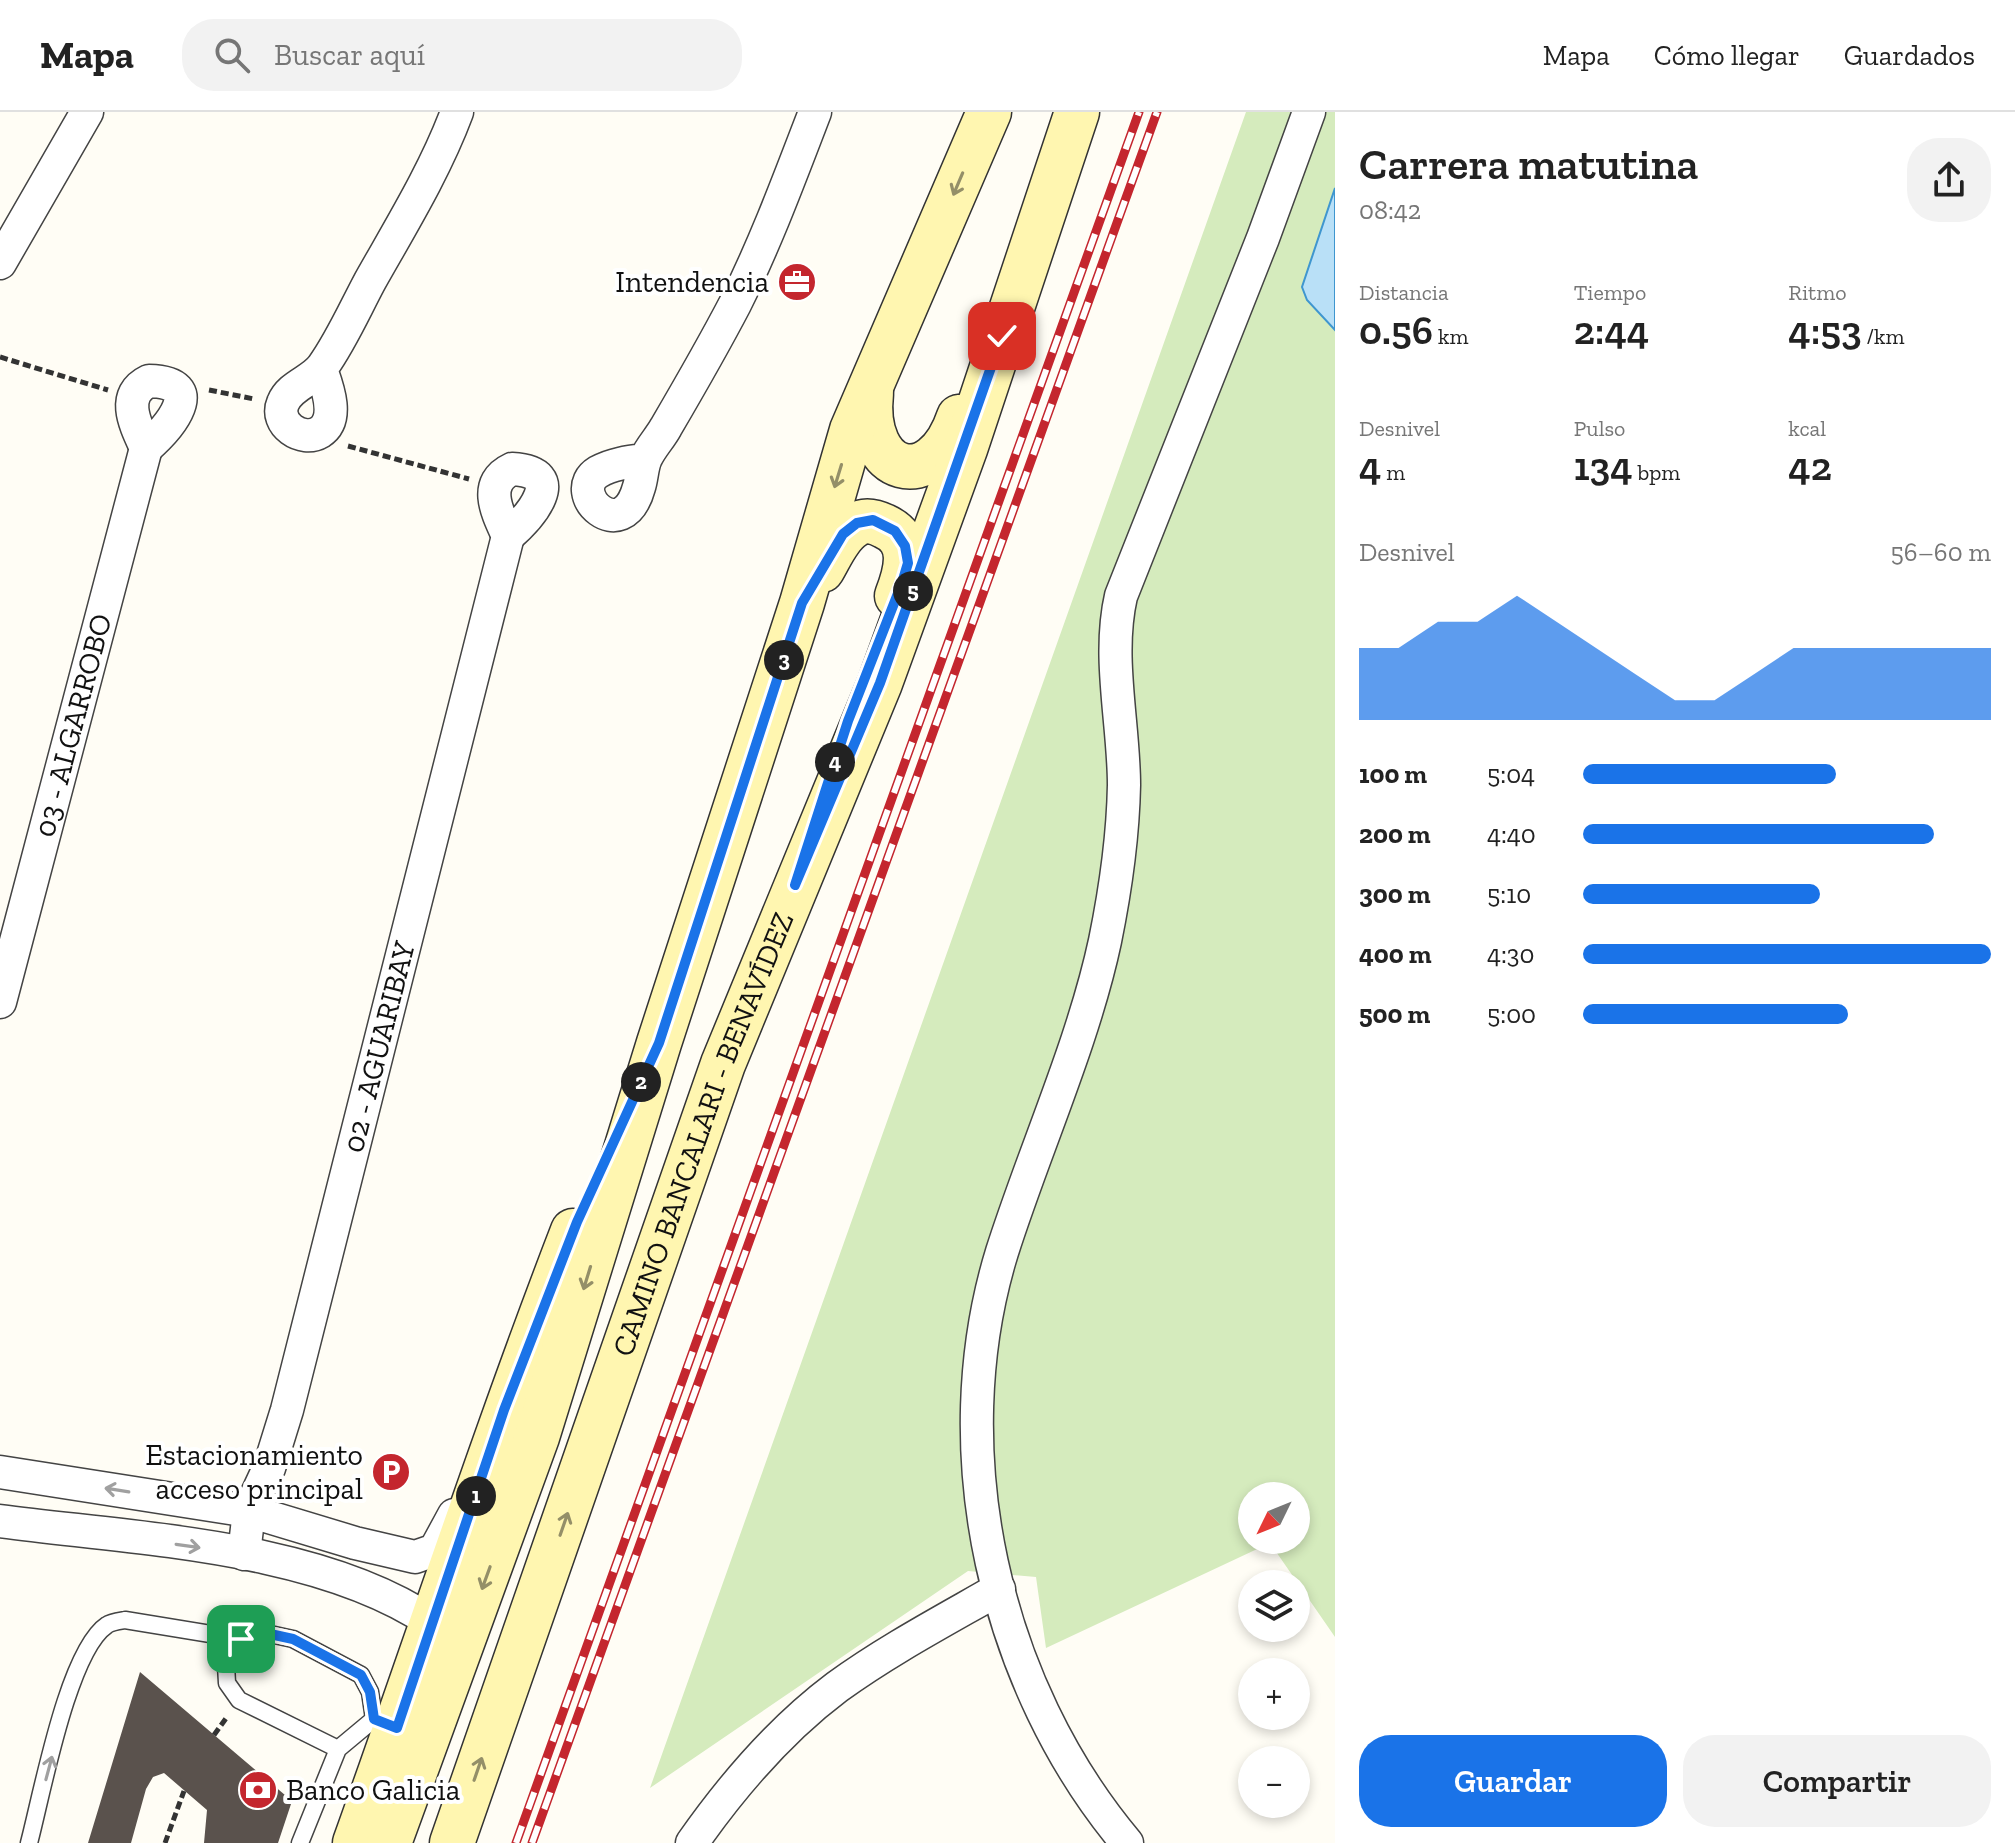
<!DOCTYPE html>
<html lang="es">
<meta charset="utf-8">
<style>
body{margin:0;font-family:"Zilla Slab",serif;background:#f2f2f2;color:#222;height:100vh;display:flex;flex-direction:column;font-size:30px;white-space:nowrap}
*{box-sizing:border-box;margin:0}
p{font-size:26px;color:#767676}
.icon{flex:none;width:44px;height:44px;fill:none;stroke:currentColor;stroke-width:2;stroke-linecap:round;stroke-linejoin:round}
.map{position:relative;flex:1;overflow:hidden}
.details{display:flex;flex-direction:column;background:#fff;width:680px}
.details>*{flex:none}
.needle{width:52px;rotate:227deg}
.controls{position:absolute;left:1238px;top:1370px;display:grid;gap:16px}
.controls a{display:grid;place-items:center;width:72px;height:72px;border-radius:50%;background:#fff;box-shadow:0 4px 12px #0003;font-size:40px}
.pin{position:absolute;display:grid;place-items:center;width:68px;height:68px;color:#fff;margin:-34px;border-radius:16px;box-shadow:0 4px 12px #0006}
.km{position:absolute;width:40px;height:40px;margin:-20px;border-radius:50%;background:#222;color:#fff;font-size:22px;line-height:40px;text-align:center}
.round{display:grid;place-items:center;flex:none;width:84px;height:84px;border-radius:32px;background:#f2f2f2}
.headline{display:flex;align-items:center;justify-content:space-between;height:136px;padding:0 24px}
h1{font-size:44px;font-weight:600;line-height:60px}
.stats{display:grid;grid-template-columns:repeat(3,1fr);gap:12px;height:136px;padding:8px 24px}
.stats div{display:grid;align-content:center}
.stats b{font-size:40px;font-weight:600}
.stats small{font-size:22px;font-weight:400}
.stats p{font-size:22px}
.chart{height:224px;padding:16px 24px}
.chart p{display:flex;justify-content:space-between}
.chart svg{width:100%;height:144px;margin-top:8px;fill:#1a73e8;opacity:.7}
.primary-button{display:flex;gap:16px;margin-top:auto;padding:16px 24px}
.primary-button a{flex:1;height:92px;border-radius:32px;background:#1a73e8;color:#fff;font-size:32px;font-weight:600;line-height:92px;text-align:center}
.primary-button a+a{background:#f2f2f2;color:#222}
ul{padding:0 24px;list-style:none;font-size:26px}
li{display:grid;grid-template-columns:128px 96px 1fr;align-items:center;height:60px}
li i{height:20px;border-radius:10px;background:#1a73e8}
header{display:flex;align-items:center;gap:48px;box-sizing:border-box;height:112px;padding:0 40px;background:#fff;border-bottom:2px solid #e0e0e0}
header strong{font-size:38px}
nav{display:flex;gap:44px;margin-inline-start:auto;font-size:28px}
.search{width:560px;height:72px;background:#f2f2f2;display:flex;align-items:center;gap:20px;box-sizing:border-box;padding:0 28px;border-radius:32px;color:#767676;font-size:30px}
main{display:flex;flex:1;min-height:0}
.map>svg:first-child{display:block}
</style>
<header>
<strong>Mapa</strong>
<div class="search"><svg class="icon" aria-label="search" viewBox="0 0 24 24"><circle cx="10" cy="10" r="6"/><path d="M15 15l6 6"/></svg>Buscar aquí</div>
<nav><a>Mapa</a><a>Cómo llegar</a><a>Guardados</a></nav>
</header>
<main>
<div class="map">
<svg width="1335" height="1731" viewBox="0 0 1335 1731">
<rect width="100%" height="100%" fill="#fffdf5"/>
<path fill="#d5ebbd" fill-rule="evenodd" d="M1246 0H1335V1525L1270 1431 1046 1536 1036 1465 968 1459 650 1676ZM1252 1384H1296V1428H1252Z"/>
<path fill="#b9e0f7" stroke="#3f96cf" stroke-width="2" d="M1335 76V218L1307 188 1302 175Z"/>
<path fill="#5a524d" d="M140 1560 292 1689 278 1731H204L207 1698 164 1661 153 1665 146 1677 131 1731H88Z"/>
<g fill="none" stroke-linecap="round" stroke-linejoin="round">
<defs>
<path id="service" d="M241 1527 226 1553 227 1571 239 1588 338 1637
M29 1731C42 1682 68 1539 107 1513 111 1510 119 1509 125 1508L241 1527 270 1522 293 1527 361 1563 370 1580 374 1607
M300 1731 338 1637 374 1607"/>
<g id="minor">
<path d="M0 151 87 0"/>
<path d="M321 257C327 274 340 307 320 320 302 331 274 312 283 291 290 273 313 269 323 254 341 229 355 197 370 169 401 114 435 59 457 0"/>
<path d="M149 269C209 270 169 316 146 336 135 312 120 283 149 269Z"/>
<path d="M645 348C628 350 612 352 598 360 565 380 622 437 639 375 642 366 642 354 646 346 651 335 660 326 666 315 690 274 713 234 735 192 766 130 790 65 815 0"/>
<path d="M512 357C570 360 530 405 508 424 497 400 482 371 512 357Z"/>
<path id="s1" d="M0 890 146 336"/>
<path d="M0 1360 249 1399 355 1431 415 1445 435 1438 454 1403"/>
<path d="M0 1409C135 1427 319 1433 433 1511"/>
<path id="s2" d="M244 1442 249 1399 269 1356 287 1298 508 424"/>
<path d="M692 1731C732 1674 781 1617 837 1575 888 1538 945 1508 999 1477"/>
<path d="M1127 1731C994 1573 941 1338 1002 1140 1034 1039 1083 932 1105 829 1115 780 1123 724 1124 673 1124 612 1107 545 1121 484L1263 126 1309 0"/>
</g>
<g id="secondary">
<path d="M871 281C862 363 932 384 959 305"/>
<path d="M822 458C831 443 839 422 855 413 865 407 874 409 884 414 915 428 907 458 897 484"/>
<path d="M355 1731C428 1527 495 1321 573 1119"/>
<path d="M389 1731 537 1325 659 931 802 491 852 318 989 0"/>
<path id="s3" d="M452 1731 723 952 880 571 965 337 1077 0"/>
</g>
</defs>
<use href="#service" stroke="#444" stroke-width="19"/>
<use href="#minor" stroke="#444" stroke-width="35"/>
<use href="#secondary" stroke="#333" stroke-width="47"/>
<path stroke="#333" stroke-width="5" stroke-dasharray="8 4" stroke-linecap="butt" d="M0 245 108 278
M209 278 254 287
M348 334 469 367
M214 1623 227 1605
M165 1731 184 1679"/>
<use href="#service" stroke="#fff" stroke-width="16"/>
<use href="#minor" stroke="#fff" stroke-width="32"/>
<use href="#secondary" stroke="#fff6b0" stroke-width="44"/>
<defs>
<path id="rail" d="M516 1731 1139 0
M532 1731 1157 0"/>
</defs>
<use href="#rail" stroke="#c4262e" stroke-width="9"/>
<use href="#rail" stroke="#fff" stroke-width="6" stroke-dasharray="18" stroke-linecap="butt"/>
</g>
<defs><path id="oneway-shaft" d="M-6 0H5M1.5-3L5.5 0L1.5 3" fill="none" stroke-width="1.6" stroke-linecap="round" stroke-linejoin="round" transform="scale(2)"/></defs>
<g stroke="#948f68">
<use href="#oneway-shaft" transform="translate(958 72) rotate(113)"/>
<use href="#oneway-shaft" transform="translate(838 364) rotate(107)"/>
<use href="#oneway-shaft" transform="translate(587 1166) rotate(107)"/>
<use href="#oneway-shaft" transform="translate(564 1412) rotate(-71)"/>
<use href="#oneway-shaft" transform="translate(486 1466) rotate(110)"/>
<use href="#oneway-shaft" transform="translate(478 1657) rotate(-71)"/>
</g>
<g stroke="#a0a0a0">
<use href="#oneway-shaft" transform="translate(117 1378) rotate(-171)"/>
<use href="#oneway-shaft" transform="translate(188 1434) rotate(8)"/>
<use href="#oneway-shaft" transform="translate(49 1656) rotate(-75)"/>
</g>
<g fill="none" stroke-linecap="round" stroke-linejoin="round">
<defs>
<path id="route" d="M241 1527 270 1522 293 1527 361 1563 370 1580 374 1607 397 1616 504 1298 577 1110 659 931 802 491 843 422 857 411 873 408 895 419 905 434 908 451 902 471 848 609 795 773 880 571 1002 224"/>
</defs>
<use href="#route" stroke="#fff" stroke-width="16"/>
<use href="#route" stroke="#1a73e8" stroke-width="10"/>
</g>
<defs>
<symbol id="office-disc" viewBox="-11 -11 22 22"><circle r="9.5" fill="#c4262e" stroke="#fff"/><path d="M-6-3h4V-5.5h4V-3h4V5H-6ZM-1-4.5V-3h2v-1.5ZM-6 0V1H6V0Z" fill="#fff"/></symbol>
<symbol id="parking-disc" viewBox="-11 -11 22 22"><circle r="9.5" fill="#c4262e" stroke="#fff"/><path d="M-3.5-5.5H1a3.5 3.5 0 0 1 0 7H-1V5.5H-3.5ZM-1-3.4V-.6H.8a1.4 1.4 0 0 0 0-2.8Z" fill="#fff"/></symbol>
<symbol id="bank-disc" viewBox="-11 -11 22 22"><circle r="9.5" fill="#c4262e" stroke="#fff"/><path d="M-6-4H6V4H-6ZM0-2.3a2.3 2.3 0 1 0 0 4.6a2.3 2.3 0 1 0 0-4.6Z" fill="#fff"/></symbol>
</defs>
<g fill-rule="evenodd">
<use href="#office-disc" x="775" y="148" width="44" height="44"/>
<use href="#parking-disc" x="369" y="1338" width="44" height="44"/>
<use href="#bank-disc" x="236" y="1656" width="44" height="44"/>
</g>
<g text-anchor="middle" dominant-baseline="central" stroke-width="8" stroke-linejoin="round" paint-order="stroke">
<g font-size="30" fill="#111" stroke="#fff" text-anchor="end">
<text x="769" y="170">Intendencia</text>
<text x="363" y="1343">Estacionamiento<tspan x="363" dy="34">acceso principal</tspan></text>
<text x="286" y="1678" text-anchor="start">Banco Galicia</text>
</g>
<g font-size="30" fill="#111" stroke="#fff">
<text stroke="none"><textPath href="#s1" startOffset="286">03 - ALGARROBO</textPath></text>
<text stroke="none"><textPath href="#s2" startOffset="526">02 - AGUARIBAY</textPath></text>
<text stroke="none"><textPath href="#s3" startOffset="752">CAMINO BANCALARI - BENAVÍDEZ</textPath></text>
</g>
</g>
</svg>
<div class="controls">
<a><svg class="needle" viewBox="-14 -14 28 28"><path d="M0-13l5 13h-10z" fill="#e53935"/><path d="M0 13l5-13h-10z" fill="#767676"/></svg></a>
<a><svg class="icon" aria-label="layers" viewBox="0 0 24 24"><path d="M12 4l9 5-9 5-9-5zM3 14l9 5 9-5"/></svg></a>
<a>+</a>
<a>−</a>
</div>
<div class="pin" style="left:241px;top:1527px;background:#1e9e55"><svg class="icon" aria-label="arrive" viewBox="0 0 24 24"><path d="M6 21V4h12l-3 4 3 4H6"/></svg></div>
<div class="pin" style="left:1002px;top:224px;background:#d93025"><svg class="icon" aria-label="check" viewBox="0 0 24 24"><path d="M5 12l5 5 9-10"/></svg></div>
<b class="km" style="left:476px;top:1384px">1</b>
<b class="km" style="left:641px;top:970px">2</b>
<b class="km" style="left:784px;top:548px">3</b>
<b class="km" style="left:835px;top:650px">4</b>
<b class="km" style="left:913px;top:479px">5</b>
</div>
<section class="details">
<div class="headline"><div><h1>Carrera matutina</h1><p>08:42</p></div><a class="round"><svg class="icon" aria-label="share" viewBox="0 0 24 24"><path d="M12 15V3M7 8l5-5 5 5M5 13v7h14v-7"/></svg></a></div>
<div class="stats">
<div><p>Distancia</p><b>0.56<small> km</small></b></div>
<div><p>Tiempo</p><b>2:44</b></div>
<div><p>Ritmo</p><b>4:53<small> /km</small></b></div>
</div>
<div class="stats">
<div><p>Desnivel</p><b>4<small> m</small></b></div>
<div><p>Pulso</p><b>134<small> bpm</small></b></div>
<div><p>kcal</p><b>42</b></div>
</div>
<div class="chart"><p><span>Desnivel</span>56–60 m</p>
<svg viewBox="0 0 160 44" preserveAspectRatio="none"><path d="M0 44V22L10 22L20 14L30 14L40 6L50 14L60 22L70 30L80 38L90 38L100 30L110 22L120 22L130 22L140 22L150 22L160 22V44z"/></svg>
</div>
<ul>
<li><b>100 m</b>5:04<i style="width:62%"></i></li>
<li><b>200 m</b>4:40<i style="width:86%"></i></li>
<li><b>300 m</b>5:10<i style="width:58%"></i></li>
<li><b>400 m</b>4:30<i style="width:100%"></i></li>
<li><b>500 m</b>5:00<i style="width:65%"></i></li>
</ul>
<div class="primary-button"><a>Guardar</a><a>Compartir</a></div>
</section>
</main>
